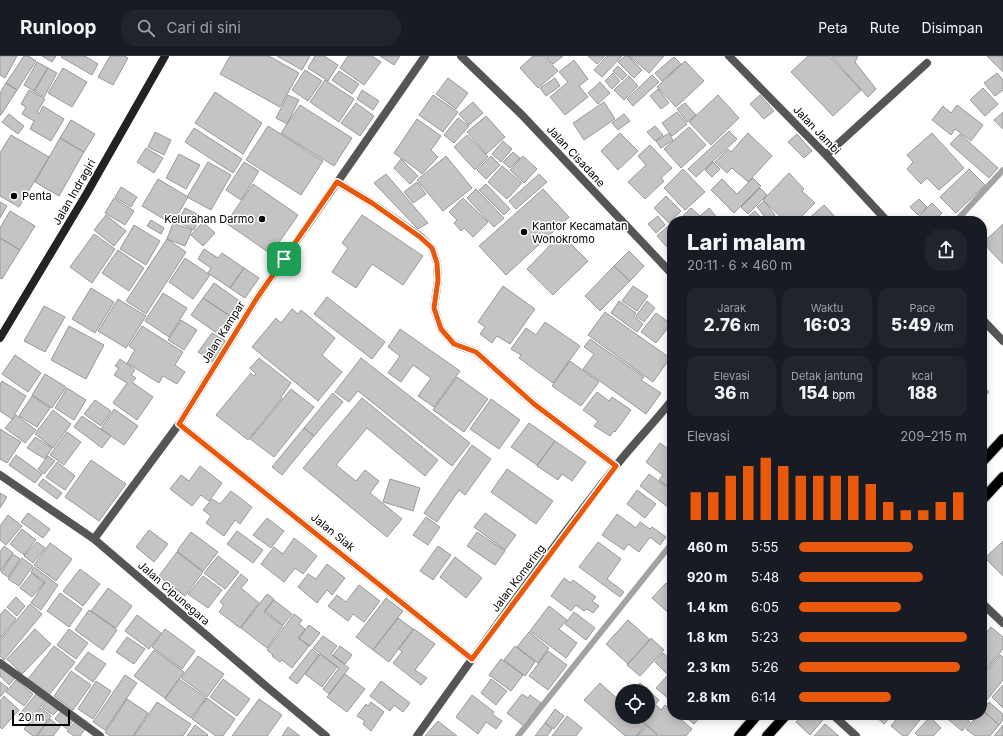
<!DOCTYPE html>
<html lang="id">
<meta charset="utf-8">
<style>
body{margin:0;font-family:Inter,sans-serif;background:#20242c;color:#f1f3f6;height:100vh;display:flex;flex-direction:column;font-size:15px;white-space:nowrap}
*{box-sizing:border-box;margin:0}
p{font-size:13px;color:#9ea1a6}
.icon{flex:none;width:22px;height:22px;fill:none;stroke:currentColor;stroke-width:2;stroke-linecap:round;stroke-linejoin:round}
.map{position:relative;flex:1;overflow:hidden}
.drawer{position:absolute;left:667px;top:160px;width:320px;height:504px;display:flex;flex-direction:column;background:#171b24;border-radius:16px;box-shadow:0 2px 10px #0003}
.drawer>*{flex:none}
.buttons{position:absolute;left:615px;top:628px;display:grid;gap:8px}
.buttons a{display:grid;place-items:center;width:40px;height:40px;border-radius:50%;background:#171b24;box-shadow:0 2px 10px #0003;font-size:20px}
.scale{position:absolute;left:12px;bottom:10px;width:58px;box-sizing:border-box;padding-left:4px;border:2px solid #000;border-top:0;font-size:11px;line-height:14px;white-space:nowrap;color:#000;-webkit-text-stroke:3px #fff;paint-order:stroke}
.pin{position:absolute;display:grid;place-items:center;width:34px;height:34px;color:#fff;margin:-17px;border-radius:8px;box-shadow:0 2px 6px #0006}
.round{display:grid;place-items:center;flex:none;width:42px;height:42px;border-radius:16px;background:#20242c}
.summary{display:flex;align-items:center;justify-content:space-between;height:68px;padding:0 20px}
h1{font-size:22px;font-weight:800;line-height:30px}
.figures{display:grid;grid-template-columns:repeat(3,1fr);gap:6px;height:68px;padding:4px 20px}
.figures div{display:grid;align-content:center;border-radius:10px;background:#20242c;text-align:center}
.figures b{font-size:17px;font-weight:800}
.figures small{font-size:11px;font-weight:400}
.figures p{font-size:11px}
.chart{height:112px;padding:8px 20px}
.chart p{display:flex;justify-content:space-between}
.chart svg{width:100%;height:72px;margin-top:4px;stroke:#ea580c;stroke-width:6}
ul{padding:0 20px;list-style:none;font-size:13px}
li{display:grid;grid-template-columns:64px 48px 1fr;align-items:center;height:30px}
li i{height:10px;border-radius:5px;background:#ea580c}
header{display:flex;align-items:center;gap:24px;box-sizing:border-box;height:56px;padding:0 20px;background:#171b24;border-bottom:1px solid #363941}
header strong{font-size:19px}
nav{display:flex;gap:22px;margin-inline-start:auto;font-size:14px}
.search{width:280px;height:36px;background:#20242c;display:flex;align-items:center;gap:10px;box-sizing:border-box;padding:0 14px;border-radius:16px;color:#9ea1a6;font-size:15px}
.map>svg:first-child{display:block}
</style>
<header>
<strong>Runloop</strong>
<div class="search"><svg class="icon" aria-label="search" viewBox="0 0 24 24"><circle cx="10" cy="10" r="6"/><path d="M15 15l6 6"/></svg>Cari di sini</div>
<nav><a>Peta</a><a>Rute</a><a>Disimpan</a></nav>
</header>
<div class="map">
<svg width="1003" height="680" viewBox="0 0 1003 680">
<rect width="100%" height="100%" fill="#fff"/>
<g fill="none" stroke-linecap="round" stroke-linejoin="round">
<path stroke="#a3a3a3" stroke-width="6" d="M956 165 1003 114
M518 680 672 487"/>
</g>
<path fill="#c4c4c4" stroke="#999" d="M0 0H17L5 22 0 19Z
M24 0H28L36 5 17 34 6 27Z
M42 0H56L52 6Z
M62 0H85L98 8 92 19 61 1Z
M110 0H124L128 2 113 29 98 21Z
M230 0H269L299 17 280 51 220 18Z
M277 0H310L302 14Z
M315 0H324L338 9 328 25 308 12Z
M348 0H372L381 6 364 29 340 12Z
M380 0H400L394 9Z
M533 0H544L558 15 538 32 520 12Z
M546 0H563L553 8Z
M588 0H605L597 8Z
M607 0H622L602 21 594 14Z
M625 0H628L642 14 634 22 618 6Z
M629 0H664L649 17Z
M808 0H829L861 34 833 60 791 16Z
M831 0H858L855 6 876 33 868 41Z
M987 0H1003V16Z
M674 1 681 8 662 25 655 17Z
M574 4 588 23 579 30 588 41 565 59 550 41 568 26 559 16Z
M685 5 704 25 676 51 657 31Z
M37 6 48 12 34 35 24 29Z
M618 10 627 19 622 24 613 15Z
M48 12 57 17 44 41 34 35Z
M63 12 87 26 72 51 48 37Z
M305 14 322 25 308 45 292 34Z
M339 15 359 28 352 38 332 24Z
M613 17 620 25 612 33 605 25Z
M997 17 1003 24V34L995 40 984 27Z
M652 19 659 26 633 50 627 43Z
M629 20 638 30 624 44 614 34Z
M448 22 468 37 456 53 436 38Z
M555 22 560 30 546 40 540 32Z
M325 24 354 43 339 66 310 46Z
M600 26 610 37 598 48 588 37Z
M6 27 17 34 1 59H0V37Z
M983 32 998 48 985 60 970 44Z
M658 33 669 47 661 53 650 40Z
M29 34 45 43 37 56 39 58 43 50 64 63 51 85 30 73 34 65 22 58 26 51 21 48Z
M362 34 379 45 373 54 357 43Z
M215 36 262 67 243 98 195 67Z
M288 39 299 44 287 68 276 62Z
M433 39 458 56 443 76 419 59Z
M718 39 739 62 711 89 689 66Z
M760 39 774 55 764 63 750 48Z
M473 46 483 57 469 69 459 58Z
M604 46 615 63 584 84 573 67Z
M356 47 374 60 360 80 341 67Z
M685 47 696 59 687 66 677 53Z
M300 49 352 82 334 110 281 77Z
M957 49 983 69 971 85 955 73 951 79 932 64 943 50 951 57Z
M677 56 687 68 672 80 662 67Z
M1003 56V73L994 64Z
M9 58 24 70 18 78 2 66Z
M624 58 630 65 618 74 612 67Z
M486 60 505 81 486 98 467 76Z
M458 62 469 70 454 87 444 79Z
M417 63 441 80 431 94 438 101 422 118 415 112 394 97Z
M71 64 95 78 84 96 60 82Z
M268 70 323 105 301 139 246 104Z
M655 70 663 79 655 85 647 76Z
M689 71 706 89 681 112 664 93Z
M194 72 242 103 233 117 185 86Z
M729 75 737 83 696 121 688 113Z
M155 76 171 84 164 99 148 91Z
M620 77 638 95 618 114 601 95Z
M669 77 673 84 661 92 656 85Z
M748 77 772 100 748 126 732 112 727 117 715 106 728 93 731 96Z
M932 77 964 112 939 134 927 122 921 128 907 113 913 106 907 99Z
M797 78 812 95 804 102 788 86Z
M960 78 998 112 989 122 950 88Z
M11 79 49 101 19 151 0 140V97Z
M467 79 488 101 475 114 454 91Z
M60 82 84 96 59 140 35 126Z
M503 85 512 93 501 106 492 98Z
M650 89 672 112 661 122 664 125 645 143 628 126 646 109 638 100Z
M146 92 163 102 154 117 137 106Z
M513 96 520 102 510 112 503 106Z
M179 98 200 109 186 133 166 122Z
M446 100 472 132 443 155 417 124Z
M491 100 500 109 486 123 477 114Z
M523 100 537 113 524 127 510 114Z
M401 103 418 120 410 128 394 112Z
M208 106 231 119 211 154 187 141Z
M244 106 259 115 241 144 226 134Z
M713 106 720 113 712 121 705 114Z
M502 110 522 127 507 143 488 126Z
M683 113 705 136 685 154 664 132Z
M969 113 985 129 956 157 940 141Z
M789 117 804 133 802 135 815 147 797 165H785L763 144Z
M386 118 428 167 418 173 374 127Z
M539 118 547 126 516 153 509 145Z
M753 122 761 130 734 157 711 134 722 123 737 138Z
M158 123 188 141 172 168 142 150Z
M417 126 426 138 413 147 404 136Z
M253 128 298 159 271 198 226 167Z
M486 128 510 153 504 159 479 134Z
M121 131 137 141 131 151 115 141Z
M760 132 767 139 748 158 741 151Z
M476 133 504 162 494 171 467 142Z
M543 133 569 161 506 219 479 190Z
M666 140 681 155 669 167 654 152Z
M114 142 134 155 125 169 105 157Z
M463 142 488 166 473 181 464 172 461 175 454 167 457 164 449 156Z
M919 143 927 151 918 159 910 151Z
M764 145 775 159 768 165 757 151Z
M0 146 7 150 0 162Z
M932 147 942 157 934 165H922L918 161Z
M824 149 839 165H806Z
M185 152 201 160 194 174 178 166Z
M691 152 700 160 709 152 720 165H686L682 161Z
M10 155 35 170 20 194 0 182V172Z
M755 155 764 165H754L749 160Z
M106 159 126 175 114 190 94 174Z
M362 159 423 200 403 229 372 208 356 232 332 216 348 192 342 187Z
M658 160 665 169 656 177 648 168Z
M151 164 164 172 161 178 147 170Z
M203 166 215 177 203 190 191 179Z
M173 167 192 174 185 190 167 183Z
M1003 168V208L983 187Z
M134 169 160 185 146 209 120 193Z
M668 170 672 174V188L668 192 657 180Z
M94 178 115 193 92 227 70 211Z
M561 178 588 205 553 239 527 213Z
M0 182 20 194 2 223 0 222Z
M167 183 186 196 146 258 126 245Z
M204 193 218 202 222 197 244 212 230 232 208 217 211 212 198 203Z
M118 194 144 212 129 235 102 217Z
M629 195 644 210 630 225 614 210Z
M185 202 210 219 193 243 169 226Z
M614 210 630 225 600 255 585 240Z
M244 212 259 222 245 242 230 232Z
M214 227 241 246 230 260 203 242Z
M503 230 535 253 510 288 497 280 492 287 480 278 485 271 478 266Z
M633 230 648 240 637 255 622 245Z
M91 232 114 246 95 277 72 263Z
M163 237 187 252 169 281 145 265Z
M327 241 385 286 372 303 314 258Z
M203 242 230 260 218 278 191 259Z
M118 243 146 260 126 292 98 275Z
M619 245 636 257 634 260 643 268 637 276 611 257Z
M647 245 655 252 644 266 636 260Z
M44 250 65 261 45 296 24 285Z
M292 253 298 258 301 254 335 282 322 299 342 316 318 345 252 291 276 262 281 267Z
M605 256 670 302 653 326 588 279Z
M656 257 671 268 656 287 641 276Z
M181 264 197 274 184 294 168 284Z
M545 266 580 290 553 327 519 302 521 299 511 293 526 272 536 279Z
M69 270 104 289 86 323 51 304Z
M142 270 183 296 175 309 185 316 177 328 163 320 159 327 127 307 135 294 129 290Z
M400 273 460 315 434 351 418 340 431 322 413 309 401 326 388 317 400 300 388 291Z
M212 277 227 286 213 306 198 296Z
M590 283 644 321 641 324 661 337 646 358 583 313 594 298 584 291Z
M15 299 41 317 28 336 2 318Z
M259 302 291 327 281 341 282 342 248 384 216 359 251 317 254 320 256 318 250 312Z
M361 302 470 387 452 410 358 335 349 346 335 336Z
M120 303 135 314 131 319 136 322 132 326 153 341 137 364 113 347 127 327 114 319 119 312 115 310Z
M570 305 599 326 581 350 552 330Z
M45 318 66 331 52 352 32 339Z
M457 321 488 343 464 376 433 354Z
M2 325 26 340 12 363 0 355V328Z
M982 329 989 336 982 343Z
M67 332 86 344 74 364 55 352Z
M291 333 314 351 274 401 250 383Z
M597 336 609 345 612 341 631 354 615 376 614 375 610 380 594 370 598 365 583 354Z
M333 337 343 346 314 380 304 372Z
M32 340 50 352 37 371 19 360Z
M362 342 438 404 425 420 367 372 336 409 356 425 365 414 379 425 370 437 402 463 387 481 303 412Z
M491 343 520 364 499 393 470 373Z
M95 344 111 355 101 370 84 358Z
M114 353 138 370 124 389 101 373Z
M53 354 71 368 53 392 35 378Z
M16 359 36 374 25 387 5 372Z
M82 360 111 380 102 392 74 371Z
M529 367 555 385 537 409 511 391Z
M304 372 314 380 282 419 272 411Z
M0 373 21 386 7 407 0 403Z
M67 376 81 386 64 409 50 399Z
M35 381 52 392 45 403 27 392Z
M555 385 586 406 572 425 562 418 558 424 537 410Z
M660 387 672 396V434L659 424 663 419 646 406Z
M472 389 491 403 465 439 459 434 437 466 424 457Z
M16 399 42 418 35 427 9 409Z
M48 400 55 405 44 418 38 413Z
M91 404 126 428 99 465 65 441Z
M57 406 75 420 65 434 46 421Z
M200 410 222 427 209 445 201 439 192 450 170 433 181 419 189 425Z
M507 413 553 445 536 468 491 436Z
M649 418 672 435V454L640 430Z
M43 423 62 437 57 443 38 429Z
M390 423 420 432 413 455 383 446Z
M637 434 656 448 645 462 627 448Z
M231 435 252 451 240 468 235 464 224 480 206 467 211 460 203 454 212 443 220 448Z
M0 437 7 441 0 452Z
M28 457 50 473 43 482 21 466Z
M485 457 516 479 505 494 474 471Z
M617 458 636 472 640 466 650 473 652 471 666 481 660 489 650 481 639 496 628 488 624 494 602 479Z
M8 459 22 470 6 489 0 484V470Z
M426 461 440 471 428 489 413 479Z
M267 462 284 475 271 492 253 479Z
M22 473 36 484 24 499 10 488Z
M149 474 168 488 154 506 136 491Z
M237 475 263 494 253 507 227 488Z
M191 476 218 496 203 515 177 495Z
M477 476 505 495 495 509 467 490Z
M294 482 317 500 303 518 295 512 284 526 261 508 274 491 283 498Z
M1003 485V520L985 502Z
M37 486 45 492 33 507 24 500Z
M598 486 621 503 607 523 624 536 620 541 579 511Z
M50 487 72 503 56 525 34 509Z
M4 490 13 497 0 515V496Z
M438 490 451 499 433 524 420 515Z
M177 496 203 516 185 540 159 520Z
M13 498 20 503 8 521 1 516Z
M218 500 239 516 225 533 204 517Z
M455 501 482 522 466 542 440 521Z
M22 502 33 510 19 530 8 523Z
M327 508 345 522 332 539 327 534 317 547 298 531 308 518 316 523Z
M34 511 58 529 41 554 31 547 45 526 31 516Z
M80 513 100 528 83 550 63 535Z
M32 517 44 527 32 541 20 532Z
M241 518 248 524 241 532 259 547 240 572 219 556 224 549 220 546Z
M203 520 222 534 208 552 188 538Z
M564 522 571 527 573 524 596 541 592 545 599 550 593 557 587 553 584 555 576 549 571 555 551 540Z
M666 527 672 532 671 559 652 542Z
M359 529 380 545 364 566 353 558 348 565 328 550 337 539 346 546Z
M108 532 132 550 116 572 91 555Z
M60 537 82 553 69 571 47 555Z
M267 538 274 543 264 556 283 570 267 592 241 572Z
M16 541 25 550 17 560 7 551Z
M386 542 403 555 373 594 356 581Z
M274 544 292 558 283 569 265 555Z
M30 548 42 558 4 604 0 600V584Z
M549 550 567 564 559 573 577 587 566 602 530 575Z
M5 553 16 563 0 582V559Z
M89 554 117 574 103 594 75 574Z
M574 556 595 572 586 584 565 568Z
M294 558 302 564 299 568 305 573 298 582 309 590 292 612 282 604 280 606 272 600 273 599 267 594Z
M137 559 161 577 149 593 125 575Z
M398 562 413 573 389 606 373 594Z
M628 564 650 584 628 608 606 588Z
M309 569 320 577 310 590 299 582Z
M991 571 1003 581V593L982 619V582Z
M35 573 51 588 22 618 7 603Z
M69 573 88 587 76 603 57 589Z
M165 573 195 595 182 613 152 591Z
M414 573 435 588 415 614 427 622 421 629 393 607 402 596 399 593Z
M529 576 549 592 538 607 517 591Z
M323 580 337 590 331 598 349 612 329 638 323 633 339 612 313 592Z
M127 581 145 593 134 608 116 596Z
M651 582 664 594 640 620 627 609Z
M54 590 75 606 49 639 28 623Z
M340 590 352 599 345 608 333 599Z
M515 590 535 606 525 620 504 604Z
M312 593 319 599 297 628 289 622Z
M154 594 184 616 165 642 134 620Z
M548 595 567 609 548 634 529 620Z
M88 596 106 608 93 626 75 613Z
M663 597 672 605V642L670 644 656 632 668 619 655 606Z
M320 598 337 611 322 631 305 618Z
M1000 599 1003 601V624L982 650V621Z
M198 600 224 618 207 641 181 622Z
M501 603 523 619 511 635 489 619Z
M2 610 15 622 9 629 0 620V613Z
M71 615 91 629 73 654 54 640Z
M345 618 365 633 347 656 327 641Z
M125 619 137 627 105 674 93 666Z
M179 623 206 642 191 662 165 643Z
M223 623 250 643 237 660 210 641Z
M491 623 507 635 496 649 481 637Z
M16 624 33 638 24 650 6 636Z
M96 625 111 635 93 663 78 653Z
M381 625 410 647 403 656 394 649 390 655 370 640Z
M0 626 8 632 0 641Z
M600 627 622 647V661H644L641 664 646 669 636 680H625L584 644Z
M640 627 659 644 648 657V635H633Z
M1003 629V652L992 641Z
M36 638 45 645 28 666 19 659Z
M522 638 528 642 530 639 541 647 524 670 507 657Z
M472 639 494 656 492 658 502 665 496 673 486 666 478 678 456 661Z
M4 640 19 654 2 673 0 671V645Z
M207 642 235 663 223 680H216L192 663Z
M127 643 148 657 133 680H110L105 676Z
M259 643 282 659 267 680H232Z
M47 645 58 654 53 659 42 651Z
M157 646 191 668 183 680H134Z
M371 646 384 656 371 675 363 668 365 665 357 660 366 648 368 650Z
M989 646 1003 658V664L999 669 982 654Z
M656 649 661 654 665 649 672 655V659H676L692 673 686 680H660L642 665 646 661H648V658Z
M41 652 51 660 36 680H33L24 673Z
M555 653 564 660 554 673 545 667Z
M982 654 999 669 990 680H975L966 673 978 659H982Z
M61 655 73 665 67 673 55 663Z
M683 659H702L694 668Z
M802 659H827L810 679 796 666Z
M874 659H892L884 668Z
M900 659H924L907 680H903L891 670Z
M943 659H962L970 666 962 675Z
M567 660 582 672 576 680H552Z
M930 661 941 672 933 680H918L915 677Z
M50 663 60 671 53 680H37Z
M438 665 457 680H425Z
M75 666 85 673 80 680H74L67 675Z
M545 667 552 673 547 680H535Z
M825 668 839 680H814Z
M195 669 208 679 207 680H187Z
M1003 669V680H994Z
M647 670 658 680H637Z
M288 671 300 680H282Z"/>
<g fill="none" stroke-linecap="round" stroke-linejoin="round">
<defs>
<path id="primary" d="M982 406 1003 383
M982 444 1003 421
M739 680 757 659
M767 680 786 659"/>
</defs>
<use href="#primary" stroke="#dbdbdb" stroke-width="12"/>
<path stroke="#555" stroke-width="8" d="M461 0 522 59 672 218
M729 0 826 99 887 165
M826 99 927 7
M337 126 372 147 421 181 432 192 437 207 438 224 434 252 441 273 454 288 476 296 534 348 616 410
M982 263 1003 285
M179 368 472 603
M0 419 94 483 267 631 326 680
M94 483 179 368 257 242 425 0
M982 547 1003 567
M0 607 100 680
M833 659 856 680
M417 680C482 589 546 499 615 411 633 388 654 367 672 344"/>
<path stroke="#222" stroke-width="8" d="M0 282 87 137 165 0"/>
<use href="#primary" stroke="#000" stroke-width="10"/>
</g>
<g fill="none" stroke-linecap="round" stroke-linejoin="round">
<defs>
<path id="route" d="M337 126 372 147 420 181 432 192 437 207 438 224 434 252 441 273 454 288 476 296 534 348 616 410 472 603 179 368 257 242Z"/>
</defs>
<use href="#route" stroke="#fff" stroke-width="8"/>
<use href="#route" stroke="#ea580c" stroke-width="5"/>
</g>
<g fill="#000" stroke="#fff" stroke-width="1.5">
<circle cx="14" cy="140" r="4"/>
<circle cx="262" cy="163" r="4"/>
<circle cx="524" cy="176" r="4"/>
</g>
<g text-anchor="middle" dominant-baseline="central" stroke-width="3" stroke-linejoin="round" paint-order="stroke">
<g font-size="11" fill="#000" stroke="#fff">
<text transform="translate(817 74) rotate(46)">Jalan Jambi</text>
<text transform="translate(576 100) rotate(47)">Jalan Cisadane</text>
<text transform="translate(74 136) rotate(-60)">Jalan Indragiri</text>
<text transform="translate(223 276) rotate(-58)">Jalan Kampar</text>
<text transform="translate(333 476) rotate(39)">Jalan Siak</text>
<text transform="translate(518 522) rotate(-53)">Jalan Komering</text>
<text transform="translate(174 537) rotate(41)">Jalan Cipunegara</text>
</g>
<g font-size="11" fill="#000" stroke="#fff" text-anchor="start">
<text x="22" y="140">Penta</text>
<text x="254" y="163" text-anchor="end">Kelurahan Darmo</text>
<text x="532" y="170">Kantor Kecamatan<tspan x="532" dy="13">Wonokromo</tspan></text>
</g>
</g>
</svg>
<div class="buttons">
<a><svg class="icon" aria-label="locate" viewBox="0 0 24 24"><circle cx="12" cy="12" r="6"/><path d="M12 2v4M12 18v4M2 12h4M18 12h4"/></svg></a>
</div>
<div class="scale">20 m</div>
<div class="pin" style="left:284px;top:203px;background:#1e9e55"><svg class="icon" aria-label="arrive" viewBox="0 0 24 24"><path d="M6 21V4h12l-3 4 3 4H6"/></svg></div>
<section class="drawer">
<div class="summary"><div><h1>Lari malam</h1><p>20:11 · 6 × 460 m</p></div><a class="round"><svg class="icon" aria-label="share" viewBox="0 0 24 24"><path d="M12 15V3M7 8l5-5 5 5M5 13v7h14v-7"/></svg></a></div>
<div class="figures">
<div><p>Jarak</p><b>2.76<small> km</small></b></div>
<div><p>Waktu</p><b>16:03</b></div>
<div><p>Pace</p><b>5:49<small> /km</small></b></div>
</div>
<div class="figures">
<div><p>Elevasi</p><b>36<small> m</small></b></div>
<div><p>Detak jantung</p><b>154<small> bpm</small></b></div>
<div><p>kcal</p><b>188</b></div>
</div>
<div class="chart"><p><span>Elevasi</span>209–215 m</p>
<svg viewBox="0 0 160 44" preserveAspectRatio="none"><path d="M5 44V27M15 44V27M25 44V17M35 44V11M45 44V6M55 44V11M65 44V17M75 44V17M85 44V17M95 44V17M105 44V22M115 44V33M125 44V38M135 44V38M145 44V33M155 44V27"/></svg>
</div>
<ul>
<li><b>460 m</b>5:55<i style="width:68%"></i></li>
<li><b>920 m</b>5:48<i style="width:74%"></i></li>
<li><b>1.4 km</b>6:05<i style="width:61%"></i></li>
<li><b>1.8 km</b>5:23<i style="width:100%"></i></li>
<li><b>2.3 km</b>5:26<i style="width:96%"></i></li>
<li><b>2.8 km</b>6:14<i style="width:55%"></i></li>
</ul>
</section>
</div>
